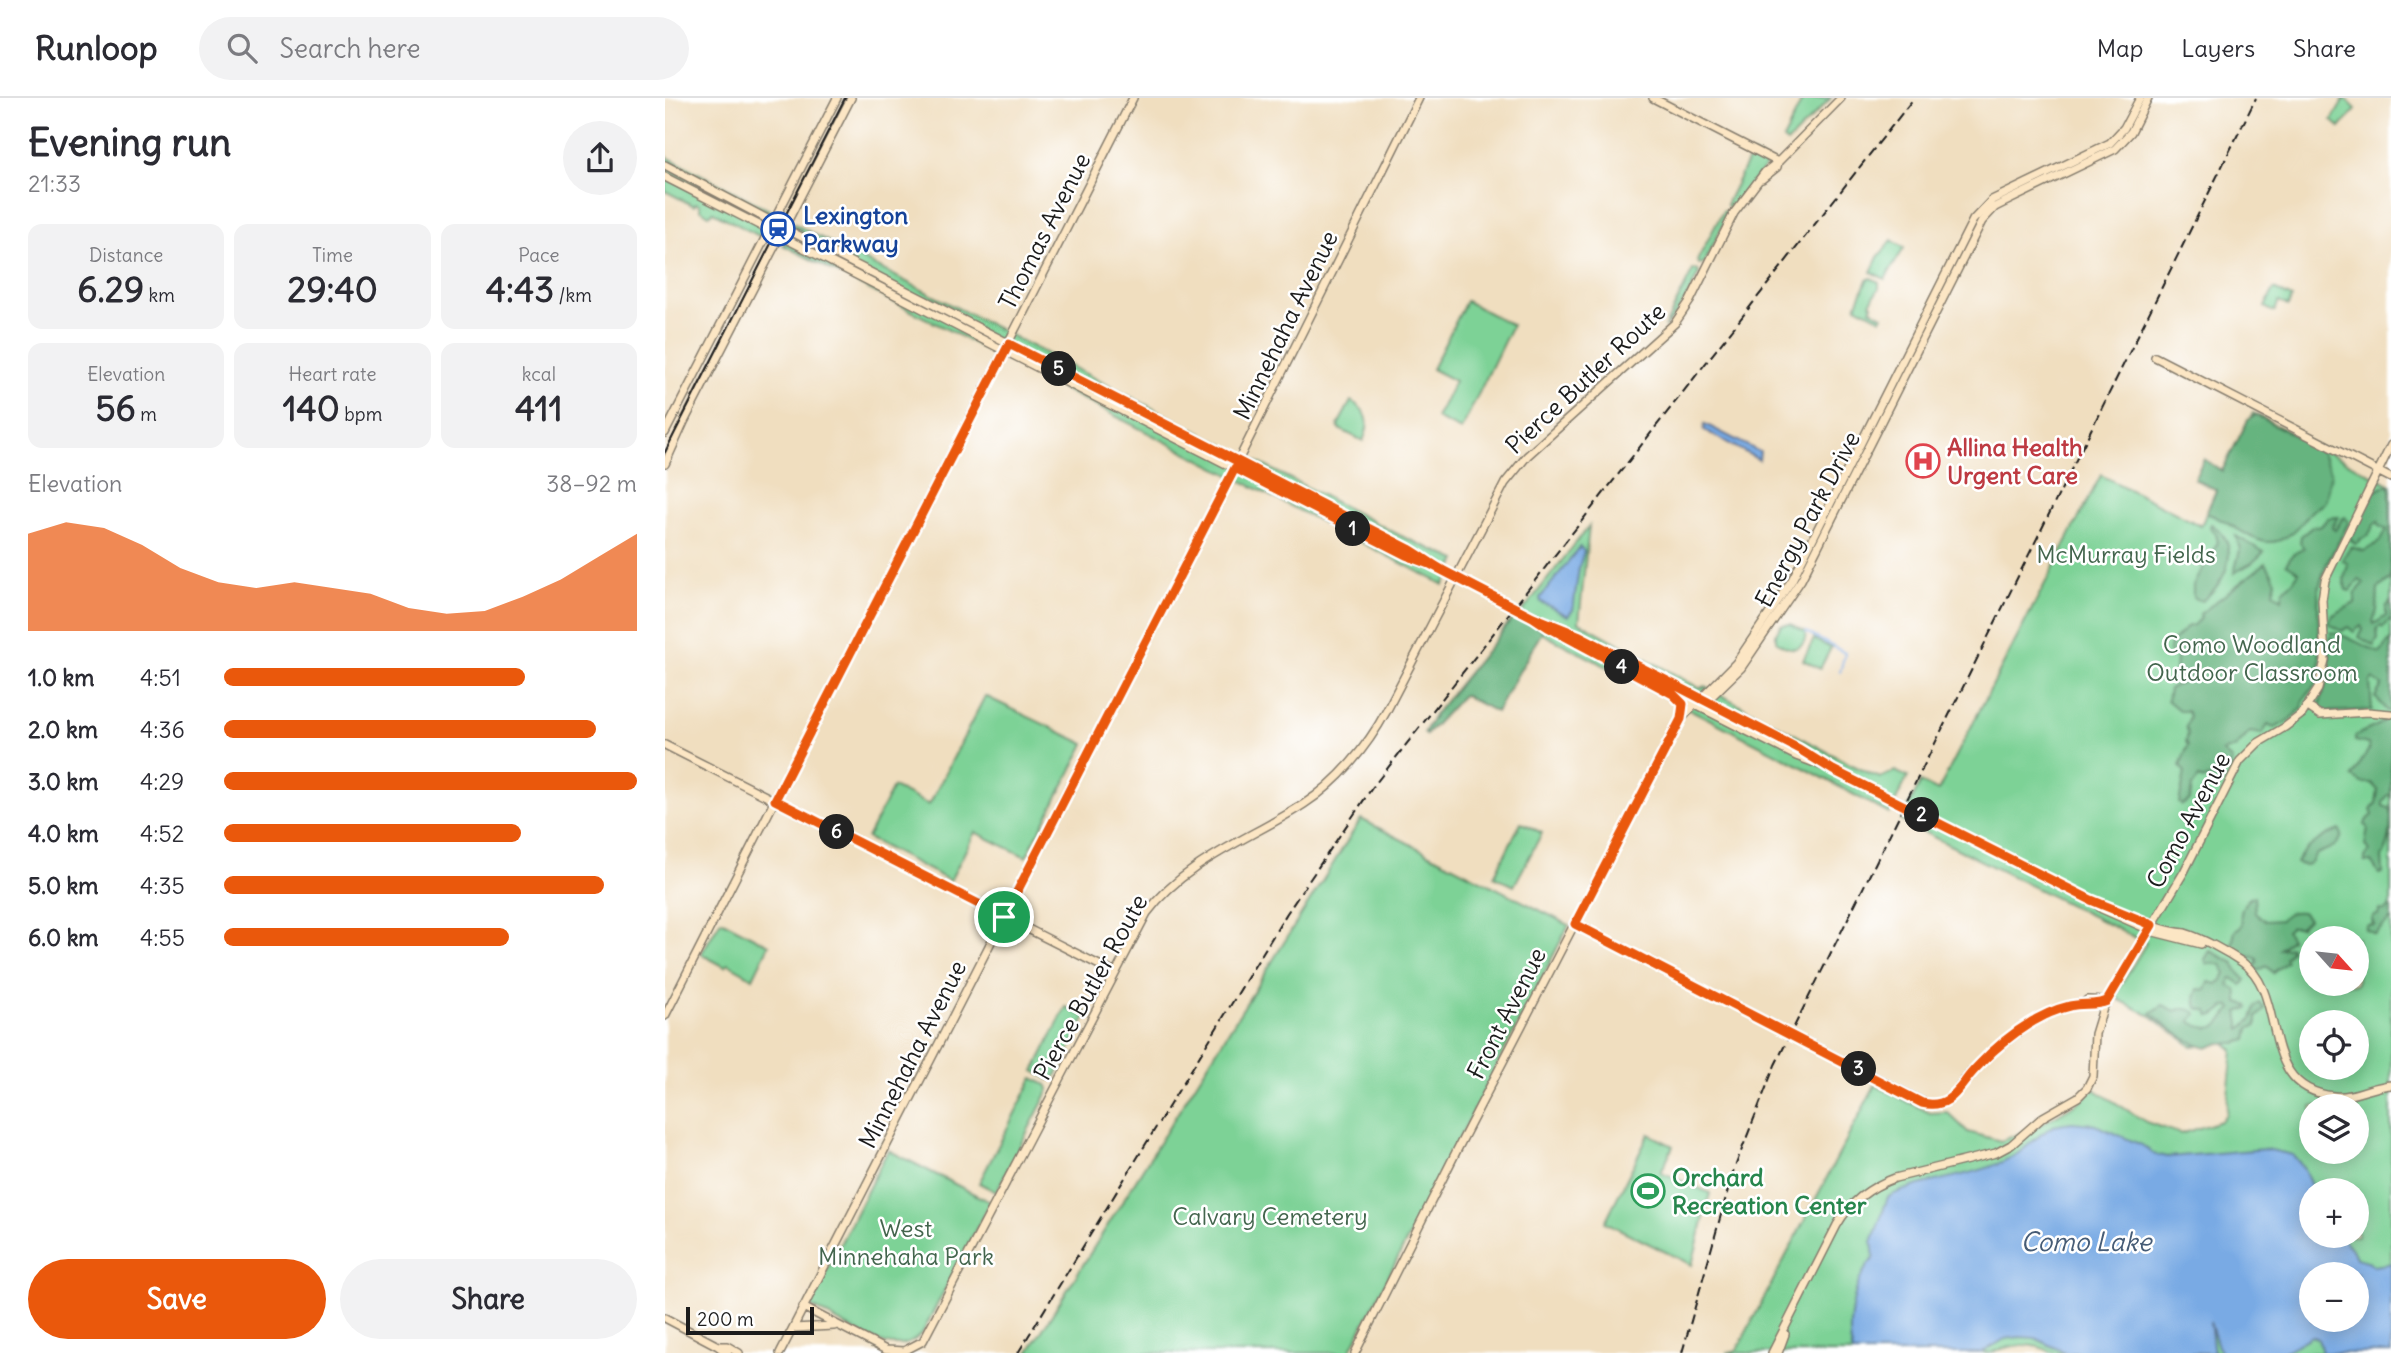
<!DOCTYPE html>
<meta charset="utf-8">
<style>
body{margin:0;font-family:Delius,sans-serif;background:#f2f2f3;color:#2b2b33;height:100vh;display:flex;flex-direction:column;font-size:26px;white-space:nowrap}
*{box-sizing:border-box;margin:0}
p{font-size:23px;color:#7c7c81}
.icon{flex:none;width:38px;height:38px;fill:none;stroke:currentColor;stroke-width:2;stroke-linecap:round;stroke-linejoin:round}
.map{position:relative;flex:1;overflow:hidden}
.side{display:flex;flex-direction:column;background:#fff;width:665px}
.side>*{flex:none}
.needle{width:46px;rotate:117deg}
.controls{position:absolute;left:1634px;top:828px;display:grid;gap:14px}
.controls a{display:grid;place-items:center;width:70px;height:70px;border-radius:50%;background:#fff;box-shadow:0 4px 18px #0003;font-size:35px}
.scale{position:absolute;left:21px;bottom:18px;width:128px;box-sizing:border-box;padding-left:7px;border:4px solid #1c1c1c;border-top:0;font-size:19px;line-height:24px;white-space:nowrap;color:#1c1c1c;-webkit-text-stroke:5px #fff;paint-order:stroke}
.pin{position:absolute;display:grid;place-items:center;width:60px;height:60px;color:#fff;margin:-30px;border:4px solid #fff;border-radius:50%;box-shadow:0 2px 7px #0007}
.km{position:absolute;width:35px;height:35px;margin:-18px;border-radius:50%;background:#222;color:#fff;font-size:19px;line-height:35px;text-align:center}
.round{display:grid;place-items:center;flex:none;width:74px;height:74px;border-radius:37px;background:#f2f2f3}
.summary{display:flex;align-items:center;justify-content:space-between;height:119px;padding:0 28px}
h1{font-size:38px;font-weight:700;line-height:52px}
.figures{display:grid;grid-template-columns:repeat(3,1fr);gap:10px;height:119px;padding:7px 28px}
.figures div{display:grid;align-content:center;border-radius:14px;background:#f2f2f3;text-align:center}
.figures b{font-size:35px;font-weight:700}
.figures small{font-size:19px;font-weight:400}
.figures p{font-size:19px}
.chart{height:196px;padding:14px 28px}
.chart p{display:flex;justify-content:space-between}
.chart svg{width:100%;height:126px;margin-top:7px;fill:#ea580c;opacity:.7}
.primary-button{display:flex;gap:14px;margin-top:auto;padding:14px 28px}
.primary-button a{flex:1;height:80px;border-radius:42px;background:#ea580c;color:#fff;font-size:28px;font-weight:700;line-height:80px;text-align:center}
.primary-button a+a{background:#f2f2f3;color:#2b2b33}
ul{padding:0 28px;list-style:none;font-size:23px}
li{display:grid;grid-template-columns:112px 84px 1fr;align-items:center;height:52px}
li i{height:18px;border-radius:9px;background:#ea580c}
header{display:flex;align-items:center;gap:42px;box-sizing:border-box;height:98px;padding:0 35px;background:#fff;border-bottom:2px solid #e1e1e2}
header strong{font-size:33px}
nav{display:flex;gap:38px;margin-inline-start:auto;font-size:24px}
.search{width:490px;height:63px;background:#f2f2f3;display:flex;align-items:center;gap:18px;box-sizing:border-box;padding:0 24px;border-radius:38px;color:#7c7c81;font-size:26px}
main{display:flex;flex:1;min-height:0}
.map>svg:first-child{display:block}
</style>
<header>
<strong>Runloop</strong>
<div class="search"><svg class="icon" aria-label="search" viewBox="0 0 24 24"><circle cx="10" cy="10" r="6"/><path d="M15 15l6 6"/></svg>Search here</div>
<nav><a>Map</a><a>Layers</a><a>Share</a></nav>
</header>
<main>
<section class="side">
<div class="summary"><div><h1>Evening run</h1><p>21:33</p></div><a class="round"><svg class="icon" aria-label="share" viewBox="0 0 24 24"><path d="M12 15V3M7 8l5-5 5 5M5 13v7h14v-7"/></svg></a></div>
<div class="figures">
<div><p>Distance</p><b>6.29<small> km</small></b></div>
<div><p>Time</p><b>29:40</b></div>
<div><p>Pace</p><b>4:43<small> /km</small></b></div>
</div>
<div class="figures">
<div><p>Elevation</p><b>56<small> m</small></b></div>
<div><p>Heart rate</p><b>140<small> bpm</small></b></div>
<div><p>kcal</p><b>411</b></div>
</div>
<div class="chart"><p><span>Elevation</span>38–92 m</p>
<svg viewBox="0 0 160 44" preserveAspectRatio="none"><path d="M0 44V10L10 6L20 8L30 14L40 22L50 27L60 29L70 27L80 29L90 31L100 36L110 38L120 37L130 32L140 26L150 18L160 10V44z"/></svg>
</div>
<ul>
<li><b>1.0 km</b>4:51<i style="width:73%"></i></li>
<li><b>2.0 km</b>4:36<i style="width:90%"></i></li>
<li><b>3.0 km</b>4:29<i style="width:100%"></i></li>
<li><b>4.0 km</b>4:52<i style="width:72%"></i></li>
<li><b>5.0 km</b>4:35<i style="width:92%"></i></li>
<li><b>6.0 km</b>4:55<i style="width:69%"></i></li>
</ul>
<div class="primary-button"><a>Save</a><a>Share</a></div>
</section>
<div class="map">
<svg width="1726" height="1255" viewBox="0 0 1726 1255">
<rect width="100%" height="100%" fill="#fff"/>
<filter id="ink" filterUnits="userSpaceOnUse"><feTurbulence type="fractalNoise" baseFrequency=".0143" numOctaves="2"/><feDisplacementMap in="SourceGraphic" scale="14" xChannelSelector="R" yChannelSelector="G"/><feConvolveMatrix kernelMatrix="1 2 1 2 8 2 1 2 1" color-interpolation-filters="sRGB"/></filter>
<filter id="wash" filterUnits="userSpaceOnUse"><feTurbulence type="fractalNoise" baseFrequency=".00686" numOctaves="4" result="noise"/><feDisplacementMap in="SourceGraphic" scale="28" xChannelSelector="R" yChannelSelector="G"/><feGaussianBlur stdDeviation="1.57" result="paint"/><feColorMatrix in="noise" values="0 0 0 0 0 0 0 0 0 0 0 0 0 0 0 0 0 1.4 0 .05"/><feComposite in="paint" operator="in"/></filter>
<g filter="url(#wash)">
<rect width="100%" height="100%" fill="#f0debf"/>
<path fill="#7dd296" stroke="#4c7759" stroke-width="2" fill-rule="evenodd" d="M1138 0H1166L1122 45 1118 42Z
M1680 0 1691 11 1675 30 1667 22Z
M1089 56 1101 63 1102 67 1065 110 1062 108V104L1085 58Z
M0 58 108 114 94 138 48 114 44 117 35 111V107L31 105 29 108 0 93Z
M1058 113H1061L1062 118 1039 165 1034 166 1032 163Z
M129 126 639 388 738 439 792 462 779 487 118 147Z
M1227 142 1239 150 1220 181 1206 174 1213 159Z
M1028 172H1032L1034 175C1024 195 1015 214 999 230Z
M1206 180 1214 184V190L1205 205 1207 207 1205 211 1218 218 1216 221 1191 208 1202 182Z
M1609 191 1627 200 1623 208 1614 204 1609 214 1600 209Z
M801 203 847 227 796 332 771 320 790 283 767 271Z
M686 303C704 313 706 325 698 343L674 331 673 327Z
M1588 315 1726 387V1255H1389C1364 1243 1350 1246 1325 1255H1061L1072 1252 1210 987 1265 1015 1282 1014 1303 1034 1336 1043 1373 1028 1417 1002 1429 991 1481 1024 1516 1036 1556 1023 1561 1016 1568 952 1558 943 1542 947 1527 948 1486 918 1449 899 1481 845 1236 723 1256 684 1273 693 1436 377 1536 428 1558 375ZM1647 840H1692V886H1647ZM1647 924H1692V970H1647ZM1647 1008H1692V1054H1647ZM1647 1092H1692V1138H1647ZM1647 1176H1692V1222H1647Z
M924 428 914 524 1034 590 1040 588 1183 665 1215 680 1230 673 1243 679 1224 716 1151 676 876 535 877 532 853 519Z
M1125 526 1141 534C1140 555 1124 553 1111 543V535L1116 527Z
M1149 541 1166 550 1155 571 1138 562Z
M320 598 420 646 361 759 310 734 285 783 202 740 228 689 264 707Z
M696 721 904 827 684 1255H363Z
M856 724 877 735 849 788 829 778Z
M56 822 104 847 88 880 63 866 60 869 36 856Z
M401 909 417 917 419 913 423 915 390 980 385 982 369 973Z
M368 980 383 988 384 992 331 1094 314 1085Z
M984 1036 1008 1048 996 1074 1045 1095 1027 1167 940 1124Z
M223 1052 325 1104 259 1232C252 1242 242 1248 230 1247 210 1247 164 1218 144 1207Z"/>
<path fill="#66b47f" stroke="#41684e" stroke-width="2" d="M1591 317 1648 347 1657 355 1667 377C1661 386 1665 395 1660 403 1656 410 1649 409 1644 416 1604 471 1585 431 1541 415L1552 392 1529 381 1539 361 1557 373 1583 322Z
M1725 386 1726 480 1713 491 1712 513 1708 523 1709 526 1721 518V509L1726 503V521L1718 530 1715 528 1712 531 1713 541 1709 548 1694 539 1698 532 1696 528 1689 534 1683 529 1677 533 1663 525 1668 517 1690 505V496L1699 485 1694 482 1685 493 1681 492 1679 482 1683 466 1677 462 1686 449 1699 453 1713 445 1722 432 1714 428 1713 423C1707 427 1708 432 1703 437 1699 441 1696 440 1693 445L1690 446 1685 441 1708 394Z
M1673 419 1667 430 1670 432 1677 421 1680 419 1684 424 1660 469 1654 490 1653 510 1655 563 1651 587 1638 602 1637 610 1622 624 1609 630 1603 627 1597 636 1585 634 1570 650 1557 654 1567 662 1565 672 1562 674 1556 672 1552 682 1544 679 1538 682 1534 680 1527 689 1525 702 1517 707 1514 705 1520 674 1515 668 1523 647 1521 644 1523 635 1521 629 1525 618 1522 613H1515L1502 602 1504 591 1519 583 1525 577 1524 575 1516 577 1510 575 1511 559 1504 554 1505 546 1523 528H1527L1536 520 1535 516 1601 465 1611 483 1608 494 1617 501 1618 493 1628 483 1634 474 1621 466 1627 457 1639 450 1635 445 1636 438 1647 429 1656 428 1663 420Z
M1546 426C1578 447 1562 483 1537 503L1528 500V487L1553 444 1551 436 1545 429Z
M1571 438 1599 454 1587 465 1569 475 1575 452Z
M853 519 878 532 831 614 798 597 761 637 759 635 770 616 847 521Z
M1666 534C1682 537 1700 549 1715 555L1726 541V613H1722L1710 599 1717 587 1708 581 1705 585 1707 612 1657 614 1655 611C1655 599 1660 591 1662 579 1665 564 1665 549 1666 534Z
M1721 620 1726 621V697H1723L1718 704V708L1726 711C1726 728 1726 746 1717 759L1718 775 1714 776 1706 764H1700V759L1705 753 1700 748 1703 729 1700 727 1701 723 1708 717 1706 711 1711 705 1713 692 1706 685H1697L1687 679 1704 651 1703 646 1690 643V639C1698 631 1713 631 1721 620Z
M1675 732 1677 737C1673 751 1660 751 1650 757 1646 767 1641 769 1631 765 1636 752 1662 735 1675 732Z
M1589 798 1590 814 1600 823 1616 822C1621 814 1628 813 1637 814L1643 821 1635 829H1626L1621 833 1626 841 1615 851 1626 849V853L1620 860 1621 864 1608 875 1602 868 1592 873 1589 869 1592 865V861C1588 858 1575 857 1566 852L1570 833 1575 830 1577 825C1573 816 1579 801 1589 798Z
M1726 806V821L1710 836 1700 831 1702 827H1709L1707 823 1708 818 1713 817 1714 812 1721 813Z
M1545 853 1569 865 1572 873 1581 882 1577 887 1567 880 1565 882 1564 888C1574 891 1573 895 1573 904L1583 907 1584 910 1573 914 1576 931 1587 921 1591 908 1595 905 1600 911 1592 919V928L1584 930 1582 942 1571 945H1555L1542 950 1533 947 1515 938 1486 915 1498 907 1510 913C1516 910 1527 910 1532 916L1525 923C1533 929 1549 934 1556 924 1560 919 1561 915 1567 911L1565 908C1557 907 1554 918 1545 918L1543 913 1532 910 1530 900 1533 891 1541 892 1544 884 1552 886 1558 881 1561 875 1556 866H1542L1540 861Z"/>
<path fill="#79aae4" stroke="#4a6380" stroke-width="2" fill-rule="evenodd" d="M1040 326 1095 354 1094 362 1039 332Z
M915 449 919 453 914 470 908 512 903 518 876 504 875 500Z
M1407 1024 1428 1026 1477 1047 1489 1056 1502 1059 1601 1051 1628 1057 1638 1069 1648 1092 1647 1138H1676L1687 1151 1691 1160 1702 1163 1708 1168 1723 1166 1726 1164V1255H1657L1653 1241 1647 1238 1617 1255H1555L1545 1224 1549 1255H1401L1370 1240 1355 1239 1340 1241 1316 1255H1188C1180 1229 1189 1179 1209 1160L1207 1144 1223 1099C1264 1078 1312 1081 1352 1056 1363 1049 1379 1031 1391 1027 1396 1025 1402 1025 1407 1024ZM1692 1176V1222H1647V1176Z"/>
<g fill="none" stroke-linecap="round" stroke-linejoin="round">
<path stroke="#79aae4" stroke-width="2" d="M1141 534 1180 555 1175 574"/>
</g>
</g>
<g filter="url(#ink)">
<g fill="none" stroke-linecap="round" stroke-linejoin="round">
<defs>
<path id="secondary" d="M988 0 1113 64
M0 67 125 133 744 451 779 473
M0 79 688 431 755 464 764 466
M1097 81 1112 69 1113 64 1176 0
M1490 259 1726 380
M0 335 172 0
M0 366 19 324 186 0
M806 487 846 507
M868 518 915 538 1134 651C1195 687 1258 717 1321 749 1356 766 1390 787 1425 802 1449 812 1474 824 1499 831 1506 833 1513 834 1520 835 1537 840 1562 854 1577 864 1625 897 1590 990 1669 998 1689 1000 1707 988 1726 987
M876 524 995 589 1131 658 1158 668
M1038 601 1046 599 1076 570 1136 482 1317 123 1330 109 1340 104 1450 51 1466 34 1483 0
M1643 609 1655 617 1703 614 1726 616
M0 647 450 875
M1430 805 1437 811 1489 834 1536 846
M910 826 1262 1006 1271 1007 1286 1000 1306 974 1326 955 1365 925 1394 911 1419 905 1422 902 1442 903
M1419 905 1435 906 1442 903
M0 918 468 0
M138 1209 221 1252 239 1253 258 1243 482 815C520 763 587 740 639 706 673 684 702 649 721 614L840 385 862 358 1010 225 1025 203 1069 115 1100 74 1113 64
M0 1220 53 1248 62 1255
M128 1230 169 1228
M54 1248H62L74 1255
M115 1255 573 363 754 0
M690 1255 792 1052 1016 621 1071 565 1127 482 1308 122 1327 102 1445 45 1459 30 1475 0
M1107 1255 1172 1127C1185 1104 1205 1089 1230 1080L1331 1055 1346 1047 1378 1019 1413 999 1422 990 1428 978 1430 936 1438 910 1519 774 1575 663 1593 645 1620 629 1637 616 1653 591 1660 562 1657 502 1660 482 1726 347
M1113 1255 1120 1236"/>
</defs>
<use href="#secondary" stroke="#867d6e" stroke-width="10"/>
<use href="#secondary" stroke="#fce6c4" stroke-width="7"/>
<path stroke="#1c1c1c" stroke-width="2" d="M0 354 180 0"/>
<path stroke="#1c1c1c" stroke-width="2" stroke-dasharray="10 5" stroke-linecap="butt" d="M353 1255 622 815 707 690 1249 0
M1017 1255 1068 1074 1110 967 1591 0"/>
<defs>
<path id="secondary-bridge" d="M779 473 806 487
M846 507 868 518"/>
</defs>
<use href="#secondary-bridge" stroke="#867d6e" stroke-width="10" stroke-linecap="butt"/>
<use href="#secondary-bridge" stroke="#fce6c4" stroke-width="7"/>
</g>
</g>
<g fill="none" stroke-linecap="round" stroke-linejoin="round" filter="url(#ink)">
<defs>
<path id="route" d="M339 819 570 370 741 457 765 466 868 519 915 538 1134 651 1168 672 1426 802 1487 827 1442 903C1430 908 1418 905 1405 908 1375 915 1349 934 1327 954 1319 962 1311 969 1304 978 1291 995 1282 1011 1257 1005L910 826 1016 621 1018 606 1008 596 883 529 868 519 779 473C766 466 756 458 744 451L344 246 110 702 339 819"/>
</defs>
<use href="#route" stroke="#fff" stroke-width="14"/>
<use href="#route" stroke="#ea580c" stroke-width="9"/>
</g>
<defs>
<symbol id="station-ring" viewBox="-11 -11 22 22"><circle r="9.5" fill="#fff" stroke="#1a4fb4" stroke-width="1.5"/><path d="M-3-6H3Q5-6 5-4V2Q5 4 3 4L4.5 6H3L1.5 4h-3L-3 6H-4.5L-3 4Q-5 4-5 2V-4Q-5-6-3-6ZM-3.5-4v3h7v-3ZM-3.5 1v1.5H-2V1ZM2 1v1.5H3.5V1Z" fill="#1a4fb4"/></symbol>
<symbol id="hospital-ring" viewBox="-11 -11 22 22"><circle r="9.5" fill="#fff" stroke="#e0444e" stroke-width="1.5"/><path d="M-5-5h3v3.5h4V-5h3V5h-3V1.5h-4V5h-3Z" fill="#e0444e"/></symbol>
<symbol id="stadium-ring" viewBox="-11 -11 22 22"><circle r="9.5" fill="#fff" stroke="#2e9e5b" stroke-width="1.5"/><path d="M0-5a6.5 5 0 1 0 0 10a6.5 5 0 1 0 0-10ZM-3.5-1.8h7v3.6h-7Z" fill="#2e9e5b"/></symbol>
</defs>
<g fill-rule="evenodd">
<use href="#station-ring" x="94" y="112" width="38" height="38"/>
<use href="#hospital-ring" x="1239" y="344" width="38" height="38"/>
<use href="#stadium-ring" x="964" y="1074" width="38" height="38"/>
</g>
<g text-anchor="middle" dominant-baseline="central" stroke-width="5" stroke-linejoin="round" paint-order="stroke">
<g font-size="24" font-weight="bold" fill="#164399" stroke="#fff" text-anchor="start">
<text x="138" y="117">Lexington<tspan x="138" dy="28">Parkway</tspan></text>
</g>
<g font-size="24" fill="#1c1c1c" stroke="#fff">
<text transform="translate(379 133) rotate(-63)">Thomas Avenue</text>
<text transform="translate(620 227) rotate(-64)">Minnehaha Avenue</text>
<text transform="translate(920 280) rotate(-43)">Pierce Butler Route</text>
<text transform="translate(1142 421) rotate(-62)">Energy Park Drive</text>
<text transform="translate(1523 722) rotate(-62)">Como Avenue</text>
<text transform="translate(425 889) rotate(-61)">Pierce Butler Route</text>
<text transform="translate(841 915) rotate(-63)">Front Avenue</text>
<text transform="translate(247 956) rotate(-63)">Minnehaha Avenue</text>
</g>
<g font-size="24" font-weight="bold" fill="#be3a42" stroke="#fff" text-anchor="start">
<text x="1282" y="349">Allina Health<tspan x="1282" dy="28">Urgent Care</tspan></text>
</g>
<g font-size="24" fill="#43654d" stroke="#fff">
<text x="1461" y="456">McMurray Fields</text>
<text x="1587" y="546">Como Woodland<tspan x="1587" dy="28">Outdoor Classroom</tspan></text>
<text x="605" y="1118">Calvary Cemetery</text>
<text x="241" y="1130">West<tspan x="241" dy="28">Minnehaha Park</tspan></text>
</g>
<g font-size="24" font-weight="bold" fill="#27864d" stroke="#fff" text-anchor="start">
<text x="1007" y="1079">Orchard<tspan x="1007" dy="28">Recreation Center</tspan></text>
</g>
<g font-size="26" font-style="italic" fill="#465c76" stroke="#fff">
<text x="1421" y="1143">Como Lake</text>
</g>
</g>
</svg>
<div class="controls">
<a><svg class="needle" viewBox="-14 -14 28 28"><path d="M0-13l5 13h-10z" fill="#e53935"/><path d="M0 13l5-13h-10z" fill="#7c7c81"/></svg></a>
<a><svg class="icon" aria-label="locate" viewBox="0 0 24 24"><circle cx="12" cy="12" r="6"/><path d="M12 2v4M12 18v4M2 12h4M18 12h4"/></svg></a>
<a><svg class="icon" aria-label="layers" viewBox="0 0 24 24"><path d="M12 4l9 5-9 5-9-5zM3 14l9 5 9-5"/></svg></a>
<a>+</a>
<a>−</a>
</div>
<div class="scale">200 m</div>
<div class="pin" style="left:339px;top:819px;background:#1e9e55"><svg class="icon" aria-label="arrive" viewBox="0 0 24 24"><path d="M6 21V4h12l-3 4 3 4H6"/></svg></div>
<b class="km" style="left:688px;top:431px">1</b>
<b class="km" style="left:1257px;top:717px">2</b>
<b class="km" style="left:1194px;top:971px">3</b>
<b class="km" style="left:957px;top:569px">4</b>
<b class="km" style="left:394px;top:271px">5</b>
<b class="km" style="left:172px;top:734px">6</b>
</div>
</main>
